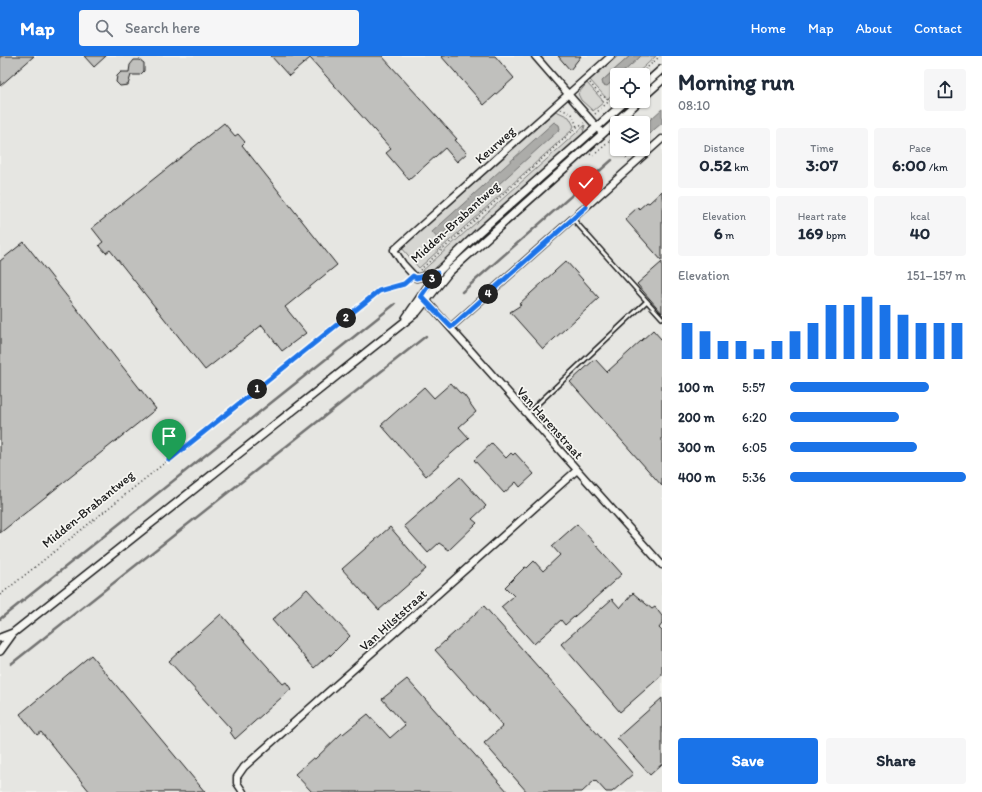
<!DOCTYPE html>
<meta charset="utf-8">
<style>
body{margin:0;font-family:Itim,sans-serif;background:#f6f6f7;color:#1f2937;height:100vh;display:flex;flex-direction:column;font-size:15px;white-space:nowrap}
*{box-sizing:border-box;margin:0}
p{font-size:13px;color:#747a83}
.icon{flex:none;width:22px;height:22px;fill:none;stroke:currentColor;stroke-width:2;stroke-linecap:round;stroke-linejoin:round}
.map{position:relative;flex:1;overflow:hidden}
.side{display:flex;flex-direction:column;background:#fff;width:320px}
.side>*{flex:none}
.tools{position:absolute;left:610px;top:12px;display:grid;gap:8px}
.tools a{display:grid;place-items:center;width:40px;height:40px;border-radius:4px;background:#fff;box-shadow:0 1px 3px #0004;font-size:20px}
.pin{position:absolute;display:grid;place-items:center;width:34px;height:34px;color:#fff;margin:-41px -17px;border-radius:50% 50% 50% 0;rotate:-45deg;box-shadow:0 0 4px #0007}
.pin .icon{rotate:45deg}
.km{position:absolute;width:20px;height:20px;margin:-10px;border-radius:50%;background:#222;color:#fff;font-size:11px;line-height:20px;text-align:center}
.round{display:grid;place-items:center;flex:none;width:42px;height:42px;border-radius:4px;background:#f6f6f7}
.head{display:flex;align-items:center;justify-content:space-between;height:68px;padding:0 16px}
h1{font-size:22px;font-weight:700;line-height:30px}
.stats{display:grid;grid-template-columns:repeat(3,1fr);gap:6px;height:68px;padding:4px 16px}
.stats div{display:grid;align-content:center;border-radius:4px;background:#f6f6f7;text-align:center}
.stats b{font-size:17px;font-weight:700}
.stats small{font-size:11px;font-weight:400}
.stats p{font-size:11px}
.chart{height:112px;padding:8px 16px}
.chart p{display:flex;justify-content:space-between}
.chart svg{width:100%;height:72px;margin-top:4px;stroke:#1a73e8;stroke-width:6}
.action{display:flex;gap:8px;margin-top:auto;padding:8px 16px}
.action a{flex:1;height:46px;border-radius:4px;background:#1a73e8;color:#fff;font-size:16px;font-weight:700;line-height:46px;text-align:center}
.action a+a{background:#f6f6f7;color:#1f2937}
ul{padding:0 16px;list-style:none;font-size:13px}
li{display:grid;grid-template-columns:64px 48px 1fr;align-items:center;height:30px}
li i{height:10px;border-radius:5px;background:#1a73e8}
header{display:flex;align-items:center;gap:24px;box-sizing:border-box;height:56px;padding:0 20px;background:#1a73e8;color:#fff}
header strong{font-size:19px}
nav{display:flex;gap:22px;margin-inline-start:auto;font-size:14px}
.search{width:280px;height:36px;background:#f6f6f7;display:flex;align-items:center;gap:10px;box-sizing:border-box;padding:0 14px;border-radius:4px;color:#747a83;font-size:15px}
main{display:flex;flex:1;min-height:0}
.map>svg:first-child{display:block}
</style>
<header>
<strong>Map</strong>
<div class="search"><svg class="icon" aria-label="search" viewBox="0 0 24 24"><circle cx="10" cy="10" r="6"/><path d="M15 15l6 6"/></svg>Search here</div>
<nav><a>Home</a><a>Map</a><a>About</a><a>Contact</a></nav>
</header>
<main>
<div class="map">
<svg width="662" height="736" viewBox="0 0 662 736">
<rect width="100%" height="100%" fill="#f6f6f2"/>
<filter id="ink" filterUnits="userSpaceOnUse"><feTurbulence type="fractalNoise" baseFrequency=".025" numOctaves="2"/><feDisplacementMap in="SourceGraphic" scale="8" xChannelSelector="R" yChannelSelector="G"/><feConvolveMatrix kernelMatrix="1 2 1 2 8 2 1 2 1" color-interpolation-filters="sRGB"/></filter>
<g filter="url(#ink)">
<path fill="#e6e6e2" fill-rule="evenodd" d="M0 0H662V736H0ZM617 19H643V45H617ZM617 67H643V93H617Z"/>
<path fill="#d6d6d2" stroke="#797977" d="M618 0H630L602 25 607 30 617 21V35L607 43 590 24Z
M641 0H656L635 19H620Z
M587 27 604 46 593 55 581 44 578 38Z
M556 55 569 61 574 70 572 74 419 212 402 192Z
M585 69 582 82 429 218 421 216Z"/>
<path fill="#acaca9" stroke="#727271" d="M630 0H641L620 19H617V21L607 30 603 29 602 25Z
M662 53V67L643 83V70Z
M554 66 559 69 560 73 438 183 432 176Z"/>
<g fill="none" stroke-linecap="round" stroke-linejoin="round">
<path stroke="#727271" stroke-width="2.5" d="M462 236 612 104
M0 563 395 248
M11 608 426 280"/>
</g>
<path fill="#c0c0bd" stroke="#1c1c1c" d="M0 0H34L0 30Z
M84 0H106L94 11Z
M271 0H382L457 83 455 84 467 97 457 106 445 92 409 124 386 97 391 93 310 2 289 20Z
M441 0H495L514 22 484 49Z
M558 0H581L570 14Z
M134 4H140L144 7V15L140 19H131L128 29 120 30 116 26 117 20 121 16H129L130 9Z
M224 67 235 80 238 78 245 86 242 89 337 209 285 251 306 277 282 295 262 269 205 314 110 194 106 197 99 189 103 186 92 172Z
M662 135V205L625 163 638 151 639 153 647 146 649 147Z
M24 186 156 353 0 477V205Z
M566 205 599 242 543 293 510 256 521 249 519 248Z
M662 206V257L637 228Z
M653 274 662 284V430L570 326 595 303 607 316Z
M451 327 459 336 464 339 476 356 459 371 469 382 426 420 381 369 424 331 434 342Z
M492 387 506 402 511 397 513 399 515 397 534 418 520 431 516 426 504 437 474 404Z
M460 421 486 450 472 463 477 467 449 494 439 487 428 497 404 470Z
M577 468 622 518 565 569 561 564 534 588 501 551 514 540 505 531 525 511 527 512 534 505 543 515 560 499 552 490Z
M390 471 426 513 379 554 342 513Z
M307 533 350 580 330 600V598L314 612 272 564Z
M633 537 652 553 655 551 662 560V568L659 572 662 575V619L620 656 561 588 612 543 620 552Z
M484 550 633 718 612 736H606L595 724 582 736H527L484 687 503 670 435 594Z
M221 558 283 628 286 626 291 633 235 683 230 676 232 675 230 672 169 605Z
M91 599 205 736H90L41 676 37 679 20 658Z
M407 623 508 736H312L295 718 313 702 315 703 342 677 343 678 368 658 390 682 405 669 382 643Z
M662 642V708L650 719 617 682Z"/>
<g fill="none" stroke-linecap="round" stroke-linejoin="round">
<defs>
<path id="service" d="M573 163 662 262
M527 358 647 245"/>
<path id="minor" d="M535 0 602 77
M437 217 416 222 403 208 394 194 611 0
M423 241 662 509
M451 271 662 83
M243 736 237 727V721L244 711 577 414"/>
<path id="tertiary" d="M643 30 662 13
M643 41 662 24
M406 262 437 217 478 177 626 45
M0 582 13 577 417 256 449 216 639 45
M0 595 13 577"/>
</defs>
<use href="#service" stroke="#1c1c1c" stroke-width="6"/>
<use href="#minor" stroke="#1c1c1c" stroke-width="9"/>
<use href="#tertiary" stroke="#1c1c1c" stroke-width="10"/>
<path stroke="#1c1c1c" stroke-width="1.5" stroke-dasharray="1 3" stroke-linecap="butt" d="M639 19 660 0
M590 27 600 39 611 44 613 47
M561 53 572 58 577 71
M595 58 617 38
M627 64 628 67
M610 85 617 78
M618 93 629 105
M590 98 593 100 610 85 617 92
M420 214 577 71 584 67
M0 539 379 235 403 228 408 224"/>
<use href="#service" stroke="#f6f6f2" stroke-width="3"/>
<use href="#minor" stroke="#f6f6f2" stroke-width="6"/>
<use href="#tertiary" stroke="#f6f6f2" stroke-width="7"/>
</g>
</g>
<g fill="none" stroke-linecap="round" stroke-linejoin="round" filter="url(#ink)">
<defs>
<path id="route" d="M169 404 379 235 404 228 413 220 416 222 437 217 421 240 451 271 586 151"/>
</defs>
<use href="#route" stroke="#fff" stroke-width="8"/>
<use href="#route" stroke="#1a73e8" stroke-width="5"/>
</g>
<g text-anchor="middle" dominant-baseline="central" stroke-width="3.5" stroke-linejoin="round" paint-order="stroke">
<g font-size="13" fill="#1c1c1c" stroke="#f6f6f2">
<text transform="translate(495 89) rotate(-42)">Keurweg</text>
<text transform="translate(455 166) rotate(-42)">Midden-Brabantweg</text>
<text transform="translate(550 367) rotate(48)">Van Harenstraat</text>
<text transform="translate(88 453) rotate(-39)">Midden-Brabantweg</text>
<text transform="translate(393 564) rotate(-42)">Van Hilststraat</text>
</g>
</g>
</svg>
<div class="tools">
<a><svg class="icon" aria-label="locate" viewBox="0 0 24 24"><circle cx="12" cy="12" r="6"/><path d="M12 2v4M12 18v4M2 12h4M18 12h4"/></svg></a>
<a><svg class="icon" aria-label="layers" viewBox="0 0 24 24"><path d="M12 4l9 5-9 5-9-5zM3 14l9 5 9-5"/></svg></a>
</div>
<div class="pin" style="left:169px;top:404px;background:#1e9e55"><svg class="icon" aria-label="arrive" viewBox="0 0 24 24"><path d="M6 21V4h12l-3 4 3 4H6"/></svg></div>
<div class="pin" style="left:586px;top:151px;background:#d93025"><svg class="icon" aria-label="check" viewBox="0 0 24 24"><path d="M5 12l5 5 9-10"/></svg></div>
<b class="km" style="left:257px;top:333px">1</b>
<b class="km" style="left:346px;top:262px">2</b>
<b class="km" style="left:432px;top:223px">3</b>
<b class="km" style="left:488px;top:238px">4</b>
</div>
<section class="side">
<div class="head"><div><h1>Morning run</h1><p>08:10</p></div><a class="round"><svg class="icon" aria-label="share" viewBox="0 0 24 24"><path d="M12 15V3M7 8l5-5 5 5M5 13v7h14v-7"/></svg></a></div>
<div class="stats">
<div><p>Distance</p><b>0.52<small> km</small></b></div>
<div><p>Time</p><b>3:07</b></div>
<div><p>Pace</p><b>6:00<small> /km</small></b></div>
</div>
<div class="stats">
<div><p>Elevation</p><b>6<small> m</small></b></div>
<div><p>Heart rate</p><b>169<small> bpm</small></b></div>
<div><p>kcal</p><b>40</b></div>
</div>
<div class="chart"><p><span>Elevation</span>151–157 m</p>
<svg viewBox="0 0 160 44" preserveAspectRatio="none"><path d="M5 44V22M15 44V27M25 44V33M35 44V33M45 44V38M55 44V33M65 44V27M75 44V22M85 44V11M95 44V11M105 44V6M115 44V11M125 44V17M135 44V22M145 44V22M155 44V22"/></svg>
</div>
<ul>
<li><b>100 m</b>5:57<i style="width:79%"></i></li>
<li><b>200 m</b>6:20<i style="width:62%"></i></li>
<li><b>300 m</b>6:05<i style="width:72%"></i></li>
<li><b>400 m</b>5:36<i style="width:100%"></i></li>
</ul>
<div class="action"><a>Save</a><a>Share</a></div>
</section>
</main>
